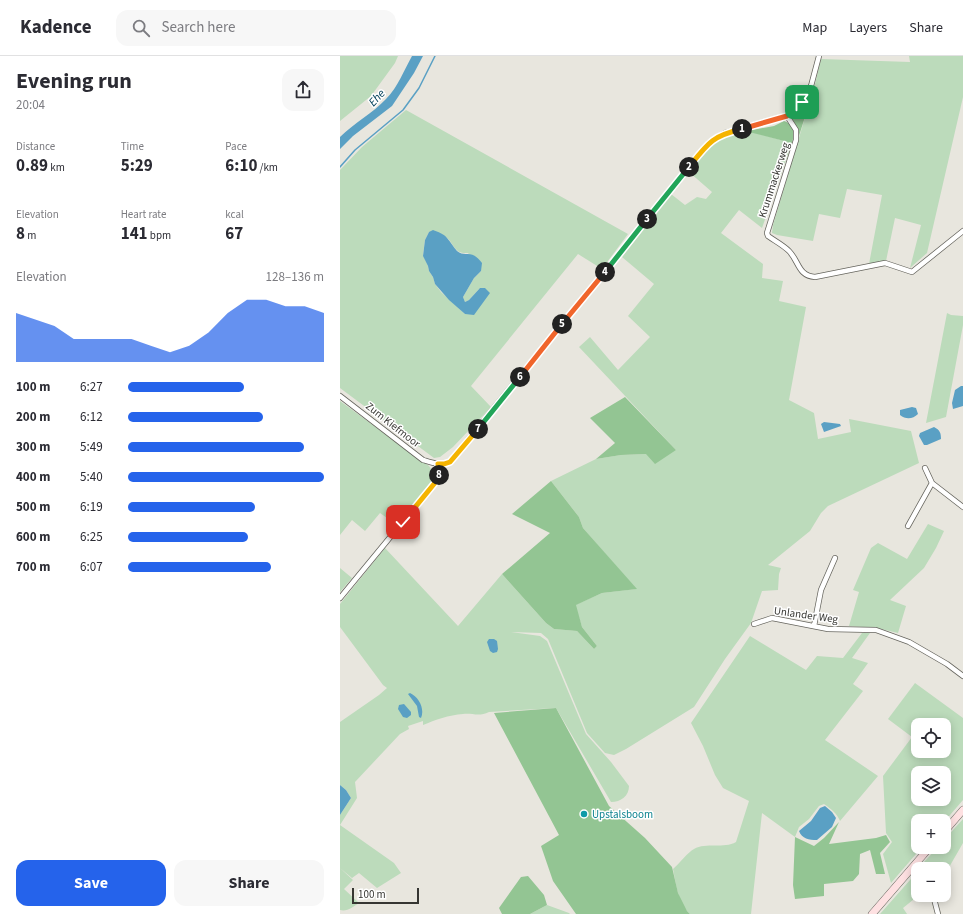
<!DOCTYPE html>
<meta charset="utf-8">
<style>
body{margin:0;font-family:"Source Sans 3",sans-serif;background:#f7f7f7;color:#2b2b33;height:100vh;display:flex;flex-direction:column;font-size:15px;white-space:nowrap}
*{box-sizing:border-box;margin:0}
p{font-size:13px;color:#7c7c81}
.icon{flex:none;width:22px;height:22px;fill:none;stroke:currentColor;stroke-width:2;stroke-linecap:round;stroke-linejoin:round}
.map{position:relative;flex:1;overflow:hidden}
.drawer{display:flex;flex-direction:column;background:#fff;width:340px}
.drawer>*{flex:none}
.controls{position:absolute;left:571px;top:662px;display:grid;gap:8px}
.controls a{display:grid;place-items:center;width:40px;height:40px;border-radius:8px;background:#fff;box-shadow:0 2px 10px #0003;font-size:20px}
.scale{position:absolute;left:12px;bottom:10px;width:67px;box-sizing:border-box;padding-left:4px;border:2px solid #363632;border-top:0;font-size:11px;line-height:14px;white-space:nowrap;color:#363632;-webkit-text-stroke:3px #fff;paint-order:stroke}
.pin{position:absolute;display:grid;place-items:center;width:34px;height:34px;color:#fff;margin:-17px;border-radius:8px;box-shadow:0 2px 6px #0006}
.km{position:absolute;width:20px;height:20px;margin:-10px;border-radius:50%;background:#222;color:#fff;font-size:11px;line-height:20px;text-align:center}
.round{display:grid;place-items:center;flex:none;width:42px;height:42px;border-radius:12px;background:#f7f7f7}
.headline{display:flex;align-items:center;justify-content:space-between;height:68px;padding:0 16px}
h1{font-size:22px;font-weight:700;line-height:30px}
.stats{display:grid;grid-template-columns:repeat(3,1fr);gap:6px;height:68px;padding:4px 16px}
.stats div{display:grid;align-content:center}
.stats b{font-size:17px;font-weight:700}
.stats small{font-size:11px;font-weight:400}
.stats p{font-size:11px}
.chart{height:112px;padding:8px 16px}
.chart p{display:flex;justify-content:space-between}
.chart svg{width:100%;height:72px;margin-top:4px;fill:#2563eb;opacity:.7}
.primary-button{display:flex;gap:8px;margin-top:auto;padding:8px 16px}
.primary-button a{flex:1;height:46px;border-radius:12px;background:#2563eb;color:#fff;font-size:16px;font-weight:700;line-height:46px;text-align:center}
.primary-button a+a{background:#f7f7f7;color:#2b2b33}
ul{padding:0 16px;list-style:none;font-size:13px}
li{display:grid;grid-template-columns:64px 48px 1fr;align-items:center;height:30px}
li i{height:10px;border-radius:5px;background:#2563eb}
header{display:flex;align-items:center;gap:24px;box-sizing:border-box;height:56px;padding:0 20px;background:#fff;border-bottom:1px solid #e1e1e2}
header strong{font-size:19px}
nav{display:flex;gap:22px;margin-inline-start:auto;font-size:14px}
.search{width:280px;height:36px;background:#f7f7f7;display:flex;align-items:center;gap:10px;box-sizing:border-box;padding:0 14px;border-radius:12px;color:#7c7c81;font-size:15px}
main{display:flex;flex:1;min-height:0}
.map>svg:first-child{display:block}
</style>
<header>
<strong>Kadence</strong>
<div class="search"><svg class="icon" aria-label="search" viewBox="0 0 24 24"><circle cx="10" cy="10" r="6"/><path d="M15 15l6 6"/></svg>Search here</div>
<nav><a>Map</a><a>Layers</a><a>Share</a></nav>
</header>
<main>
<section class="drawer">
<div class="headline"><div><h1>Evening run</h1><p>20:04</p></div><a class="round"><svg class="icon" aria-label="share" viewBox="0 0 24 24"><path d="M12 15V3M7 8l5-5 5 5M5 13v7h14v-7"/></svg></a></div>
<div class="stats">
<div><p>Distance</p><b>0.89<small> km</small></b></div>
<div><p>Time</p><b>5:29</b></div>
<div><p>Pace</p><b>6:10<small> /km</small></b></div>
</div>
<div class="stats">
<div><p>Elevation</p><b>8<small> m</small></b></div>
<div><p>Heart rate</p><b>141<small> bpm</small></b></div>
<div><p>kcal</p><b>67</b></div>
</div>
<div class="chart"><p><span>Elevation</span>128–136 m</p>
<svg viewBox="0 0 160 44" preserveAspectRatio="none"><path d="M0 44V14L10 18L20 22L30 30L40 30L50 30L60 30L70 34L80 38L90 34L100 26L110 14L120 6L130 6L140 10L150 10L160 14V44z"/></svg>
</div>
<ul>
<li><b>100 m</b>6:27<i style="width:59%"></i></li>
<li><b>200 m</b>6:12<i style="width:69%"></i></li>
<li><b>300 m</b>5:49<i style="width:90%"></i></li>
<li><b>400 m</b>5:40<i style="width:100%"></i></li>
<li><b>500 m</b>6:19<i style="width:65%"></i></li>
<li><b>600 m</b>6:25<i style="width:61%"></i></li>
<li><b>700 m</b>6:07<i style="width:73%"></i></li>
</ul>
<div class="primary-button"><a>Save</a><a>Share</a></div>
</section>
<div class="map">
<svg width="623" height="858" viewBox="0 0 623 858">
<rect width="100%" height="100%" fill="#e8e6de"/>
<path fill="#bcdbbb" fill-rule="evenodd" d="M0 0H58L55 7 31 40 0 65Z
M569 0H623V41L587 197 570 212 581 169 555 162 546 205 529 208 542 139 507 133 500 162 479 158 473 185 437 179 432 177 433 169 475 28 481 3 570 6Z
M66 54 288 178 262 213 238 198 131 330 151 351 113 391 100 401 94 402 0 332V114L22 91ZM89 176C94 177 103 178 107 182 115 189 114 198 128 197L141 215 134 222 123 241 125 246 129 244 140 232 125 258 101 236 95 228 93 221 89 215 88 210 83 199 85 184Z
M408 75 452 87 422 172 399 154 381 177 423 208 422 222 443 225 439 245 466 251 449 344 474 357 478 383 511 376 509 363 571 375 579 407 488 450 481 457 470 475 428 509 441 512 439 518 438 534 422 535 411 567 385 603 354 651 286 693 274 699 265 697 247 677 208 583 201 577 171 576 200 580 207 585 246 678 271 706 289 730C289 740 281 746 271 746L216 652 149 656C139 661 133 657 123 658 109 659 95 664 83 669V665L68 670 69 673 60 678 15 726 17 742 0 769 54 807 61 817 37 832 19 817 12 822 0 812V759L11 742 6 734 0 729V666L39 639 47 632 43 629 0 571V548L45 492 118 570 162 518 206 567 214 573 237 575 254 593 257 590 242 571 235 549 262 537 296 533 243 472 239 461 211 425 256 403 281 399 306 398 336 394 239 291 250 281 278 314 310 281 288 260 314 228 282 201 331 138 345 149 357 141 366 143 372 136 349 116C369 91 375 81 408 75Z
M607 257 611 259 623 260V269L606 361 586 367Z
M0 345 89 410 95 419 92 426 57 469 40 457 25 475 12 464 0 479Z
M588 468 604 475 596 492 584 512 550 544 566 550 558 577 537 572 509 570 519 536 513 534 531 492 538 487 567 503Z
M0 512 12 522 0 536Z
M522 577H530L512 602 528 607 513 628 523 635 485 684 538 720 500 765C497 757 491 753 484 748L479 750 469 763 459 771 455 781 422 757 411 858H350C338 847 336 828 333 813 339 808 348 796 354 793 366 786 384 793 396 786L409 745 383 732 375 719 363 690 351 667 410 580 466 614 477 600 503 602Z
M575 627 623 662V744L604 766 578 765V791H582L551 827 543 798 552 786 546 777 543 720 572 681 548 663ZM578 669H604V695H578ZM578 717H604V743H578Z
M623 763V787L604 820V813H589L584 806 598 791H604V784Z
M0 812 13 824 4 833 19 847C13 851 7 856 0 854Z
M578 815 579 839 563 852 567 858H540Z
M207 849 229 857 230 858H190Z"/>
<path fill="#93c593" d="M466 44H469L470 45 458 83 457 72 451 60Z
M444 65C455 69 455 76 452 87L409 76 412 74 434 70Z
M285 341 336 394 315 408 306 398 281 399 256 403 275 387 250 362Z
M211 425 239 461 243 472 297 533 262 537 236 549 242 571 257 590 254 593 237 575 214 573 206 567 162 518 210 477 172 458Z
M216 652 269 750 305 782 332 811 338 837 347 855 350 858H236L213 825 201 790 219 779 154 657Z
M499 766 489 788 536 782 546 779 550 786 540 797 545 818H536L530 794 520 798 519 818 513 825 484 828V840L455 843 453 829 455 781 474 790 484 782Z
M188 820 204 839 207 849 190 858H162L159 852 181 821Z"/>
<path fill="#5aa0c4" d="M72 0H83L74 17 52 50 13 80 0 93V81C14 67 33 57 46 43 58 31 64 14 72 0Z
M93 174C98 176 104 178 107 182 111 186 113 191 117 195 125 202 131 192 142 207L141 215 134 222 123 241 125 246 129 244 140 232H145L150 237 134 259 125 258 109 244 95 228 93 221 89 215 88 210 83 200 85 184 89 176Z
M621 330H623V350L613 353 612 347 615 334Z
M572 351 576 352 578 358C573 363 566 364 560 359V354Z
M484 366 500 368 501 370 484 376 481 368Z
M594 371C600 374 601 377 601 383L587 389H584L579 380 580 377Z
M149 583H154L157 585 158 593 157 596 153 597 150 595 147 586Z
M70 637C79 641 85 653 81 662L79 661 77 650 68 638Z
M64 648 71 656V659L67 662 63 661 58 653 59 649Z
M0 729 6 734 11 742 0 759Z
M485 750 492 756 496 762 492 771 477 784C469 784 462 783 459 775L471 765 480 752Z"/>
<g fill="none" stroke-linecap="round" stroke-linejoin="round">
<path stroke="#5aa0c4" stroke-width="1.5" d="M0 111 15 94 63 54 79 32 95 0"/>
<defs>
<path id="street" d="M447 60 456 74V84L427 177 428 180C435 185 443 189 449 195 459 205 458 220 475 221L545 207 572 216 623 175
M0 340 83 404C93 407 101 410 110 406L369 87 385 77 447 60 466 42 471 30 479 0
M585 412 592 427 623 451
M568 470 592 427
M0 542 94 428 100 416 98 408
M414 568 432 562 488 573 536 574 569 586 607 608 623 620
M474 570 481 534 495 502
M577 806 581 813
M593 839 598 858"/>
<path id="secondary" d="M604 776 623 754
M532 858 590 791"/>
</defs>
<use href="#street" stroke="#66655e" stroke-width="6"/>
<use href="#secondary" stroke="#66655e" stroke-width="8"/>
<use href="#street" stroke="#fff" stroke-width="4.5"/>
<use href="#secondary" stroke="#fee1e2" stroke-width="7"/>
</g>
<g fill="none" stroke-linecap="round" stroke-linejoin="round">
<defs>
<path id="split-1" d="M402 73 447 60 462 46"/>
<path id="split-2" d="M349 111C368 87 372 80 402 73"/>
<path id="split-3" d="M307 163 349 111"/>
<path id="split-4" d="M265 216 307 163"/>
<path id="split-5" d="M222 268 265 216"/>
<path id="split-6" d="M180 321 222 268"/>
<path id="split-7" d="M138 373 180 321"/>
<path id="split-8" d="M99 419 100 416 98 408H104L110 406 138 373"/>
<path id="split-9" d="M63 466 94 428 99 419"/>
</defs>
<use href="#split-1" stroke="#fff" stroke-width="8"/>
<use href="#split-2" stroke="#fff" stroke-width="8"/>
<use href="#split-3" stroke="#fff" stroke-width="8"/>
<use href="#split-4" stroke="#fff" stroke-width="8"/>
<use href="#split-5" stroke="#fff" stroke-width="8"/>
<use href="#split-6" stroke="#fff" stroke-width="8"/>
<use href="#split-7" stroke="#fff" stroke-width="8"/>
<use href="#split-8" stroke="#fff" stroke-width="8"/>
<use href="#split-9" stroke="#fff" stroke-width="8"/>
<use href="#split-1" stroke="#f0652b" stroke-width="5"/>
<use href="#split-2" stroke="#f5b400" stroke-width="5"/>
<use href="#split-3" stroke="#22a559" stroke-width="5"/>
<use href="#split-4" stroke="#22a559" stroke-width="5"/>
<use href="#split-5" stroke="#f0652b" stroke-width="5"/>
<use href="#split-6" stroke="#f0652b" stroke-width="5"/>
<use href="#split-7" stroke="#22a559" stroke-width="5"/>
<use href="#split-8" stroke="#f5b400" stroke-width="5"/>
<use href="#split-9" stroke="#f5b400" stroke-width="5"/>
</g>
<circle fill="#0f9aa8" stroke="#fff" stroke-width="1.5" cx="244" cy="758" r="4"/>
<g text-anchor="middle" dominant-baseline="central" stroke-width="3" stroke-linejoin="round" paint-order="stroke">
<g font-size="11" fill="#363632" stroke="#fff">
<text transform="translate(434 124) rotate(-72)">Krummackerweg</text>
<text transform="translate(53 369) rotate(38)">Zum Kiefmoor</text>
<text transform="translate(466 559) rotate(8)">Unlander Weg</text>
</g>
<g font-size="11" fill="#0d838f" stroke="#fff" text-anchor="start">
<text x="252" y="758">Upstalsboom</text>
</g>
<g font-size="12" font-style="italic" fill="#07445d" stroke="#fff">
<text transform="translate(37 42) rotate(-47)">Ehe</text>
</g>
</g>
</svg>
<div class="controls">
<a><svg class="icon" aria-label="locate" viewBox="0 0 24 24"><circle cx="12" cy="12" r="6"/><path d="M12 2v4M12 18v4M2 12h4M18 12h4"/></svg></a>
<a><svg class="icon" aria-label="layers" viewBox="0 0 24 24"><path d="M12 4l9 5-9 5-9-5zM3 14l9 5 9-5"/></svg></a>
<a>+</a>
<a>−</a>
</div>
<div class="scale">100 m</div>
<div class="pin" style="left:462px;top:46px;background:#1e9e55"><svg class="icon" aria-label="arrive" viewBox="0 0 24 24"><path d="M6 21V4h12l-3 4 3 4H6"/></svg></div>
<div class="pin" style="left:63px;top:466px;background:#d93025"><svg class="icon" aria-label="check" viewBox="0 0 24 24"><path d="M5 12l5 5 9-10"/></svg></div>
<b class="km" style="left:402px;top:73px">1</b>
<b class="km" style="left:349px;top:111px">2</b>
<b class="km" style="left:307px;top:163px">3</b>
<b class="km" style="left:265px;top:216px">4</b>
<b class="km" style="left:222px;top:268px">5</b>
<b class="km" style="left:180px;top:321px">6</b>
<b class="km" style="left:138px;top:373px">7</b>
<b class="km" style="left:99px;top:419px">8</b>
</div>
</main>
